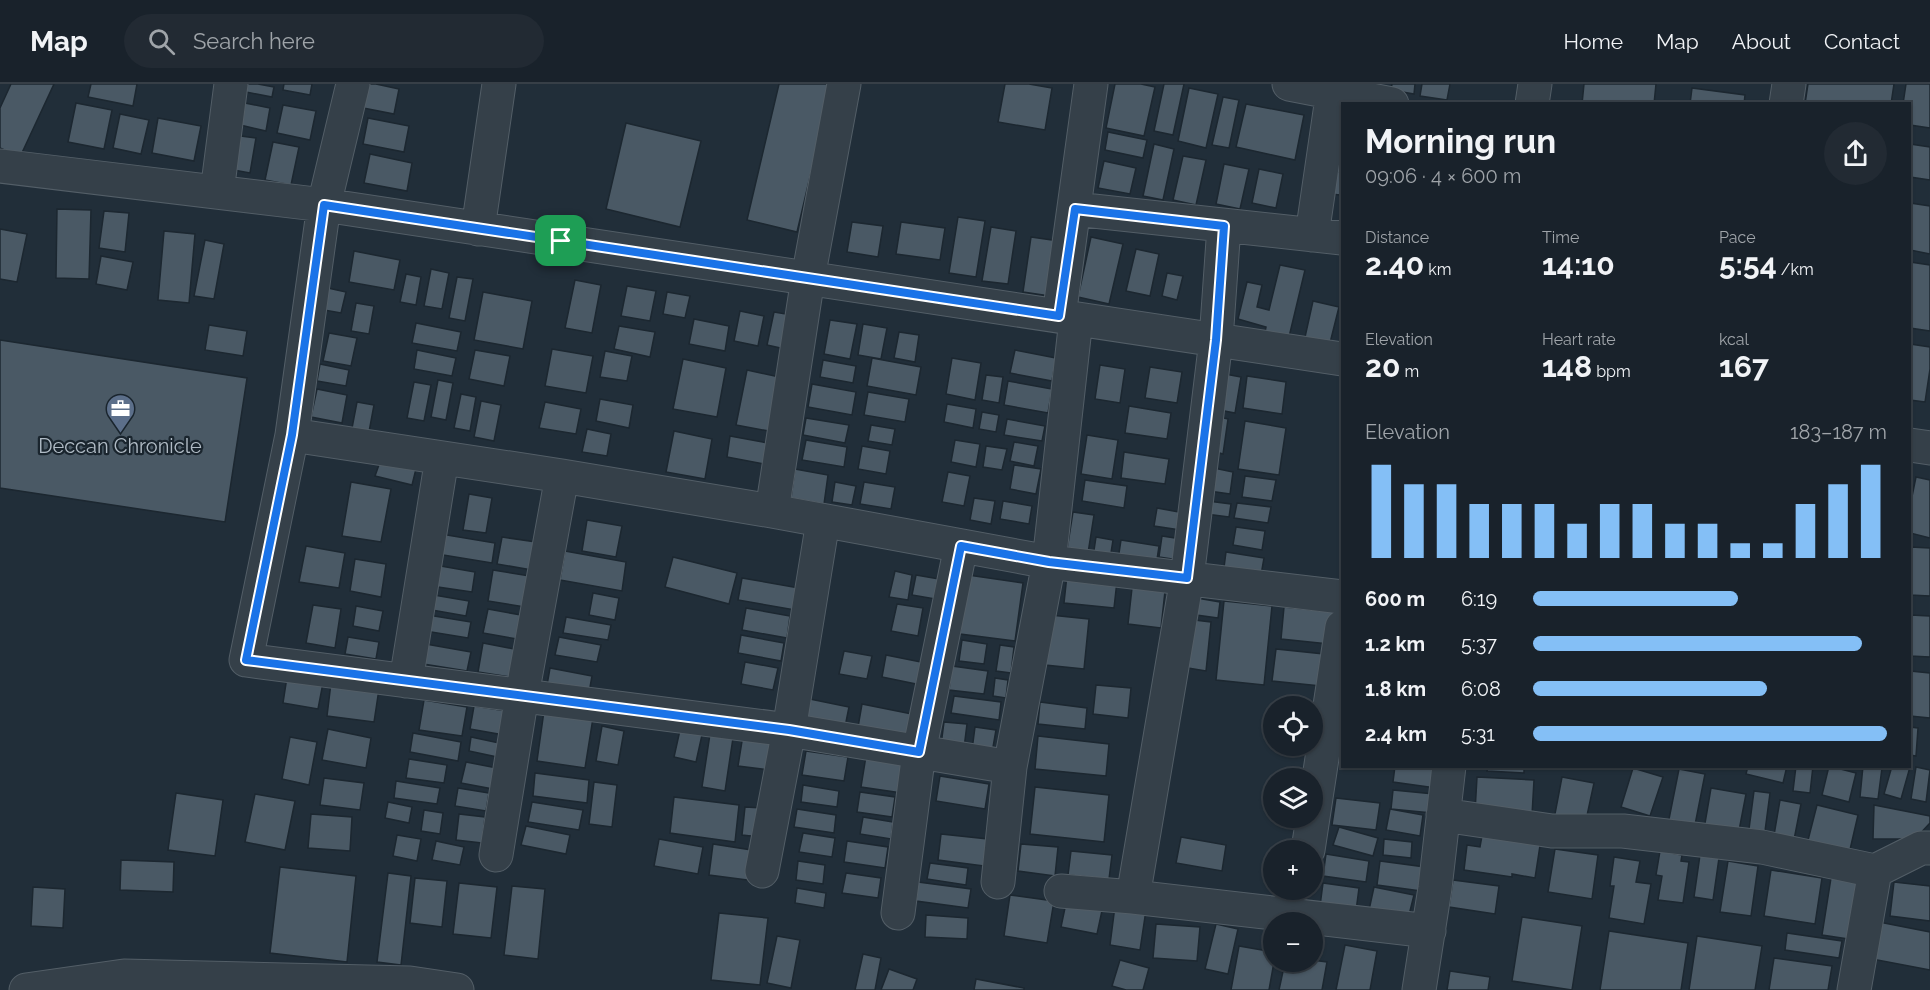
<!DOCTYPE html>
<meta charset="utf-8">
<style>
body{margin:0;font-family:Raleway,sans-serif;background:#222a33;color:#f1f3f6;height:100vh;display:flex;flex-direction:column;font-size:22px;white-space:nowrap}
*{box-sizing:border-box;margin:0}
p{font-size:20px;color:#9fa4a9}
.icon{flex:none;width:33px;height:33px;fill:none;stroke:currentColor;stroke-width:2;stroke-linecap:round;stroke-linejoin:round}
.map{position:relative;flex:1;overflow:hidden}
.sheet{position:absolute;left:1341px;top:18px;width:570px;height:666px;display:flex;flex-direction:column;background:#19222b;border-radius:0px;box-shadow:0 2px 4px #0004,0 0 0 2px #373f47}
.sheet>*{flex:none}
.tools{position:absolute;left:1263px;top:612px;display:grid;gap:12px}
.tools a{display:grid;place-items:center;width:60px;height:60px;border-radius:50%;background:#19222b;box-shadow:0 2px 4px #0004,0 0 0 2px #373f47;font-size:30px}
.pin{position:absolute;display:grid;place-items:center;width:51px;height:51px;color:#fff;margin:-26px;border-radius:12px;box-shadow:0 3px 9px #0006}
.round{display:grid;place-items:center;flex:none;width:63px;height:63px;border-radius:32px;background:#222a33}
.headline{display:flex;align-items:center;justify-content:space-between;height:102px;padding:0 24px}
h1{font-size:33px;font-weight:700;line-height:45px}
.metrics{display:grid;grid-template-columns:repeat(3,1fr);gap:9px;height:102px;padding:6px 24px}
.metrics div{display:grid;align-content:center}
.metrics b{font-size:30px;font-weight:700}
.metrics small{font-size:16px;font-weight:400}
.metrics p{font-size:16px}
.chart{height:168px;padding:12px 24px}
.chart p{display:flex;justify-content:space-between}
.chart svg{width:100%;height:108px;margin-top:6px;stroke:#84bff6;stroke-width:6}
ul{padding:0 24px;list-style:none;font-size:20px}
li{display:grid;grid-template-columns:96px 72px 1fr;align-items:center;height:45px}
li i{height:15px;border-radius:8px;background:#84bff6}
header{display:flex;align-items:center;gap:36px;box-sizing:border-box;height:84px;padding:0 30px;background:#19222b;border-bottom:2px solid #373f47}
header strong{font-size:28px}
nav{display:flex;gap:33px;margin-inline-start:auto;font-size:21px}
.search{width:420px;height:54px;background:#222a33;display:flex;align-items:center;gap:15px;box-sizing:border-box;padding:0 21px;border-radius:33px;color:#9fa4a9;font-size:22px}
.map>svg:first-child{display:block}
</style>
<header>
<strong>Map</strong>
<div class="search"><svg class="icon" aria-label="search" viewBox="0 0 24 24"><circle cx="10" cy="10" r="6"/><path d="M15 15l6 6"/></svg>Search here</div>
<nav><a>Home</a><a>Map</a><a>About</a><a>Contact</a></nav>
</header>
<div class="map">
<svg width="1930" height="906" viewBox="0 0 1930 906">
<rect width="100%" height="100%" fill="#212e39"/>
<path fill="#4a5965" stroke="#1c2730" stroke-width="1.5" d="M11 0H54L20 73 0 64V24Z
M91 0H137L133 22 88 13Z
M242 0H258L274 3 272 13 241 7Z
M284 0H312L310 11 283 6Z
M357 0H376L399 5 394 30 353 22Z
M779 0H832L797 148 747 136Z
M1005 0H1029L1052 4 1045 46 998 38Z
M1115 0H1141L1155 3 1144 52 1106 44Z
M1164 0H1184L1173 51 1154 47Z
M1392 0H1415L1414 10 1391 6Z
M1422 0H1450L1447 16 1420 12Z
M1584 0H1656L1654 20H1582Z
M1808 0H1894L1891 20H1805Z
M1906 0H1930V44L1910 41V20H1903Z
M1189 4 1218 10 1206 64 1178 57Z
M1692 4 1745 11 1744 20H1690Z
M1223 13 1239 16 1229 64 1212 61Z
M240 18 270 24 266 47 236 40Z
M76 19 112 26 104 65 68 58Z
M1246 20 1304 31 1295 76 1236 63Z
M283 21 316 27 310 56 277 49Z
M120 30 149 36 141 70 113 64Z
M158 34 201 42 194 77 152 69Z
M368 34 409 42 404 68 363 60Z
M626 39 701 57 680 143 606 125Z
M1108 48 1147 56 1143 74 1105 66Z
M233 51 256 54 250 89 228 85Z
M273 58 299 63 291 101 265 96Z
M1154 60 1174 65 1163 116 1143 112Z
M1910 60 1930 63V96L1910 93Z
M370 70 412 79 407 107 364 99Z
M1183 72 1206 76 1196 121 1173 116Z
M1104 77 1136 84 1130 110 1098 104Z
M1224 80 1249 85 1240 125 1216 120Z
M1327 84 1342 89 1340 111 1322 109Z
M1259 85 1283 90 1276 124 1252 119Z
M1910 119 1930 122V170L1910 166Z
M57 125 91 126 89 195 56 194Z
M104 127 129 129 125 168 99 164Z
M958 133 985 137 976 193 949 189Z
M852 138 883 142 878 173 847 168Z
M901 138 945 144 940 176 896 170Z
M991 143 1016 147 1008 200 982 197Z
M0 145 27 150 17 198 0 195Z
M164 147 195 150 189 219 158 216Z
M1031 153 1059 157 1050 212 1023 208Z
M1091 153 1123 160 1109 220 1078 213Z
M205 156 224 160 214 215 194 212Z
M1136 165 1159 170 1150 212 1126 207Z
M354 167 400 176 394 206 349 198Z
M101 172 133 178 127 206 96 200Z
M1910 178 1930 181V247L1910 244Z
M1280 181 1305 186 1289 253 1265 248 1266 243 1238 235 1247 198 1262 201 1257 223 1269 226Z
M431 185 449 189 442 225 424 222Z
M1167 189 1183 192 1177 216 1162 212Z
M406 190 421 193 416 221 400 218Z
M457 193 473 195 465 237 449 234Z
M575 196 601 201 592 249 565 244Z
M627 202 656 207 650 237 621 232Z
M328 204 346 208 341 229 324 226Z
M483 208 532 217 523 265 474 256Z
M667 208 690 212 685 234 663 230Z
M1313 217 1339 223 1330 259 1305 253Z
M356 219 374 222 369 250 351 247Z
M740 227 764 232 758 262 734 257Z
M774 228 792 231 785 265 767 261Z
M694 235 729 242 725 267 689 260Z
M830 236 857 240 850 275 824 270Z
M416 239 461 248 457 267 412 259Z
M863 240 887 244 881 275 858 271Z
M209 241 247 247 243 272 205 266Z
M619 242 655 248 650 273 614 265Z
M899 248 919 251 915 278 894 274Z
M329 249 357 254 351 282 323 277Z
M0 256 247 294 225 438 0 404Z
M1910 260 1930 263V285L1925 318 1910 316Z
M552 265 593 272 586 309 545 302Z
M417 266 456 274 452 292 414 285Z
M475 266 510 272 504 302 469 295Z
M1015 266 1056 274 1052 297 1010 289Z
M605 267 632 272 627 297 600 293Z
M872 274 921 283 916 311 867 302Z
M952 274 981 279 975 316 946 310Z
M683 275 726 284 717 333 673 325Z
M823 276 856 282 853 299 820 293Z
M320 280 349 286 346 302 317 297Z
M1100 281 1125 285 1120 319 1095 315Z
M1150 283 1182 288 1177 319 1145 314Z
M747 286 784 294 774 348 736 341Z
M1225 290 1241 293 1235 329 1219 326Z
M986 291 1003 293 999 319 982 316Z
M1247 292 1286 298 1282 330 1243 324Z
M438 296 453 299 446 336 431 333Z
M1008 297 1052 305 1048 329 1004 321Z
M414 298 431 301 424 337 407 334Z
M812 300 856 308 852 331 808 323Z
M317 305 347 311 342 339 311 333Z
M868 308 909 315 905 338 864 331Z
M461 310 476 313 470 347 454 344Z
M600 315 633 321 629 344 596 337Z
M481 317 501 321 494 357 474 353Z
M357 318 374 321 369 348 352 344Z
M545 318 581 325 576 350 539 344Z
M947 320 976 325 973 344 944 338Z
M1129 322 1171 329 1167 355 1125 349Z
M982 328 999 331 996 348 979 345Z
M1216 332 1228 335 1223 370 1209 366Z
M806 334 849 341 845 359 803 351Z
M1007 335 1045 342 1042 357 1004 351Z
M1245 337 1286 344 1279 391 1238 385Z
M871 341 895 345 892 361 868 357Z
M587 345 611 350 607 372 582 368Z
M674 347 712 355 705 395 666 388Z
M1087 351 1118 356 1112 395 1081 390Z
M730 352 768 359 764 380 727 373Z
M806 356 847 363 844 383 802 376Z
M955 356 980 360 976 383 951 378Z
M1014 358 1038 362 1034 382 1010 377Z
M862 362 890 367 886 390 858 385Z
M986 362 1007 365 1002 386 983 383Z
M1124 368 1169 375 1165 400 1121 394Z
M381 375 417 381 412 401 375 392Z
M1014 381 1041 385 1036 410 1010 405Z
M1209 383 1233 388 1230 410 1209 407Z
M795 385 828 391 824 420 791 414Z
M948 388 970 392 964 422 942 418Z
M1245 392 1276 396 1272 417 1242 413Z
M1916 393 1930 396V454L1910 449V422Z
M1085 396 1127 402 1124 424 1082 417Z
M351 398 391 405 381 458 342 452Z
M835 398 856 402 852 421 832 418Z
M864 398 895 403 891 425 860 420Z
M469 410 492 414 486 449 463 446Z
M974 414 995 417 991 440 970 436Z
M1200 416 1231 420 1229 433 1198 429Z
M1003 417 1032 422 1029 440 1000 435Z
M1237 419 1271 423 1268 439 1234 434Z
M1157 424 1190 430 1187 447 1154 442Z
M1073 428 1094 431 1088 469 1067 466Z
M587 436 622 442 616 473 582 467Z
M1236 443 1265 447 1262 466 1233 461Z
M441 450 495 459 492 479 437 470Z
M1162 452 1188 456 1185 477 1159 473Z
M502 453 536 458 532 486 497 480Z
M1096 453 1113 456 1110 475 1093 473Z
M1121 456 1159 462 1156 482 1118 476Z
M306 462 345 469 339 504 299 498Z
M1910 463 1930 464V512L1910 511Z
M565 467 626 478 622 507 560 496Z
M1226 468 1264 474 1260 497 1223 491Z
M673 473 737 489 729 520 665 503Z
M355 475 386 480 381 513 350 507Z
M435 481 475 488 472 508 431 502Z
M493 486 536 493 531 524 488 517Z
M895 487 912 491 908 516 889 513Z
M916 491 945 496 941 516 912 511Z
M968 491 1023 499 1015 557 960 550Z
M1067 491 1117 497 1114 524 1064 519Z
M742 494 799 504 795 526 738 516Z
M1132 504 1165 507 1161 544 1128 540Z
M593 509 619 514 615 536 589 531Z
M428 510 469 517 466 532 426 525Z
M1191 513 1220 518 1218 534 1189 530Z
M1224 517 1272 522 1264 601 1216 596Z
M897 520 923 524 918 552 891 547Z
M313 521 341 525 335 564 306 559Z
M356 522 383 527 379 547 353 542Z
M1284 523 1333 528 1329 560 1281 555Z
M746 524 790 532 787 554 742 546Z
M488 525 521 531 517 555 483 549Z
M428 531 471 538 468 554 425 547Z
M1050 531 1089 535 1084 585 1045 581Z
M1910 531 1930 532V573L1910 572Z
M566 533 611 541 608 556 563 549Z
M1186 535 1211 538 1206 587 1182 583Z
M741 551 784 559 781 577 738 569Z
M348 553 379 558 376 575 345 570Z
M559 553 601 561 597 578 555 571Z
M962 556 987 560 984 580 959 577Z
M420 559 471 568 467 587 417 579Z
M483 559 514 565 510 593 478 588Z
M1000 561 1014 563 1011 589 996 587Z
M1276 565 1324 570 1321 602 1272 597Z
M844 567 872 572 867 595 839 590Z
M886 571 926 579 921 601 882 593Z
M745 578 778 584 773 606 741 600Z
M952 582 988 587 984 610 949 606Z
M550 584 592 592 589 609 547 601Z
M1910 587 1930 589V634L1910 632Z
M287 593 323 599 318 625 283 619Z
M995 594 1008 596 1006 614 993 612Z
M331 599 379 605 374 638 327 632Z
M1096 601 1131 604 1128 634 1093 630Z
M954 612 1001 618 999 636 951 629Z
M805 614 849 623 845 643 801 635Z
M424 616 467 623 462 652 419 646Z
M1040 618 1087 624 1085 645 1038 640Z
M862 620 912 630 907 653 858 643Z
M474 622 507 627 504 651 470 645Z
M544 627 593 634 585 684 537 677Z
M944 638 967 640 964 664 941 661Z
M602 642 624 647 618 681 596 677Z
M975 643 996 646 992 669 972 666Z
M1910 643 1918 644 1916 672 1910 671Z
M328 645 371 654 366 684 322 676Z
M680 646 702 651 696 678 674 673Z
M413 649 461 658 458 677 410 668Z
M710 650 733 654 725 707 702 703Z
M743 651 773 654 769 686 738 682Z
M1038 652 1109 660 1106 692 1035 685Z
M290 653 317 658 309 701 282 695Z
M471 653 504 660 502 674 469 667Z
M806 667 848 673 844 697 802 691Z
M866 672 906 678 902 709 861 703Z
M409 675 447 681 444 699 406 694Z
M466 678 497 684 493 705 461 699Z
M1395 682H1439L1436 704 1393 698Z
M1488 682H1524V689L1487 687Z
M1748 682H1787L1783 699 1746 690Z
M1796 682H1813L1810 709 1793 707Z
M1829 682 1856 689 1849 718 1822 711Z
M1863 682 1882 684 1878 715 1860 713Z
M1892 682 1910 683 1901 715 1884 710Z
M1916 683 1930 686 1926 718 1911 715Z
M1633 684 1663 693 1650 732 1621 723Z
M1679 685 1705 690 1694 746 1668 740Z
M535 689 589 696 587 719 533 712Z
M940 692 989 700 985 725 936 717Z
M1477 693 1534 696 1532 731 1475 728Z
M1562 693 1594 699 1585 741 1554 735Z
M324 694 364 699 360 726 320 721Z
M396 697 440 704 437 720 394 714Z
M594 698 617 701 612 743 589 740Z
M803 701 839 707 837 723 801 718Z
M1035 703 1109 711 1104 758 1030 750Z
M458 704 489 709 486 727 455 722Z
M1711 704 1746 710 1738 752 1704 745Z
M1393 706 1434 710 1432 729 1391 725Z
M1754 707 1770 709 1765 747 1749 745Z
M860 708 895 713 892 733 857 728Z
M176 709 223 716 215 772 168 766Z
M255 710 295 717 285 766 245 758Z
M674 713 739 721 735 758 670 749Z
M1336 714 1380 719 1376 746 1332 741Z
M1780 716 1801 720 1793 761 1773 757Z
M388 718 412 723 409 739 385 734Z
M532 718 583 726 579 746 528 738Z
M1817 721 1858 731 1849 770 1807 760Z
M1874 721 1930 732V739L1915 755H1873Z
M745 723 763 724 760 753 742 751Z
M797 725 836 731 834 749 794 743Z
M1390 725 1423 731 1420 752 1386 746Z
M424 726 443 729 440 750 421 747Z
M311 730 352 733 350 767 308 764Z
M459 730 485 733 482 759 456 756Z
M863 733 893 738 891 755 860 750Z
M526 742 570 751 566 770 521 761Z
M1339 743 1378 754 1373 772 1333 761Z
M1483 746 1541 755 1535 794 1512 790V793L1464 786 1467 761 1480 763Z
M803 749 835 754 832 773 799 768Z
M941 750 988 755 984 782 938 776Z
M397 751 421 755 417 777 393 772Z
M1181 753 1226 761 1222 787 1176 779Z
M659 755 703 763 698 790 654 782Z
M1384 755 1412 758 1411 774 1383 771Z
M436 757 464 763 460 781 432 776Z
M847 757 888 763 885 784 844 778Z
M713 760 758 767 755 797 709 791Z
M1021 760 1058 763 1055 792 1018 787Z
M1555 765 1598 771 1592 815 1548 808Z
M1071 767 1112 771 1109 795 1068 791Z
M1660 767 1682 771 1681 777 1689 778 1683 819 1658 816 1662 792 1656 791Z
M1326 770 1369 777 1366 798 1323 792Z
M1700 771 1719 774 1713 816 1694 813Z
M1614 773 1640 777 1636 798 1651 800 1644 840 1609 834 1614 802H1610Z
M121 776 174 778 173 808 120 806Z
M798 777 825 781 823 800 796 796Z
M1380 777 1425 783 1421 807 1377 801Z
M1728 777 1758 782 1751 832 1720 828Z
M930 779 968 784 966 801 927 795Z
M280 783 356 792 347 878 270 869Z
M1771 786 1822 794 1815 840 1764 832Z
M388 789 411 792 401 881 377 878Z
M846 789 881 794 878 814 842 809Z
M415 794 447 797 442 843 410 839Z
M1831 794 1863 799 1855 856 1822 851Z
M1453 796 1499 802 1495 830 1449 823Z
M918 798 971 805 968 824 916 817Z
M1894 798 1930 802V837L1890 832Z
M459 799 497 803 491 854 453 850Z
M1323 799 1359 804 1356 827 1320 822Z
M512 802 545 805 538 875 504 871Z
M33 803 65 805 63 844 31 842Z
M1374 803 1414 811 1408 835 1369 826Z
M797 804 826 809 824 824 795 819Z
M1010 811 1054 817 1047 859 1004 852Z
M1067 814 1103 822 1097 850 1061 843Z
M1115 822 1146 826 1140 866 1110 861Z
M719 829 768 834 760 901 711 896Z
M926 831 968 834 967 855 925 853Z
M1522 833 1582 842 1572 906 1512 897Z
M1879 838 1930 848V886L1872 875Z
M1156 840 1200 843 1197 877 1153 874Z
M1216 840 1238 845 1228 890 1205 885Z
M1609 847 1688 859 1681 906H1600Z
M1787 849 1842 857 1839 874 1785 866Z
M777 852 800 856 791 904 767 899Z
M1697 852 1762 862 1755 906H1689Z
M1345 861 1377 867 1370 906H1336Z
M1239 862 1274 868V878L1269 906H1231Z
M863 870 881 874 875 906H855Z
M1774 874 1832 882 1828 906H1769Z
M1120 876 1149 884 1143 906H1126L1112 902Z
M1312 876 1327 878 1322 906H1279L1285 878H1312Z
M889 885 917 895 913 906H881Z
M1450 887 1490 893 1488 906H1447Z
M976 895 1024 904V906H974Z"/>
<g fill="none" stroke-linecap="round" stroke-linejoin="round">
<defs>
<path id="minor" d="M353 0 324 121 292 351 562 392 772 427 1049 478 1342 513
M1289 0 1392 20
M1532 20 1535 0
M1786 20 1789 0
M0 82 324 121 1342 275
M217 108 231 0
M1075 125 1342 154
M478 145 499 0
M1312 151 1334 0
M1059 232 1091 0
M292 351 246 576 789 646 1010 683
M1910 361 1930 364
M772 427 808 194 844 0
M406 597 442 374
M1443 731 1552 747H1623L1762 763 1875 787 1854 906
M1308 766 1342 543
M496 771 522 611 562 392
M762 787 789 646 823 437
M1875 787 1921 764H1930
M998 798 1010 683 1049 478 1076 235
M1061 807 1133 813 1429 847
M1133 813 1187 494 1216 256 1224 142
M898 829 919 668 961 462
M1419 906 1435 804 1449 682"/>
<path id="tertiary" d="M26 906 124 892 410 899 457 906"/>
</defs>
<use href="#minor" stroke="#535e67" stroke-width="35"/>
<use href="#tertiary" stroke="#535e67" stroke-width="35"/>
<use href="#minor" stroke="#354049" stroke-width="33"/>
<use href="#tertiary" stroke="#354049" stroke-width="33"/>
</g>
<g fill="none" stroke-linecap="round" stroke-linejoin="round">
<defs>
<path id="route" d="M324 121 1059 232 1075 125 1224 142 1216 256 1187 494 1049 478 961 462 919 668 789 646 246 576 292 351Z"/>
</defs>
<use href="#route" stroke="#fff" stroke-width="12"/>
<use href="#route" stroke="#1a73e8" stroke-width="8"/>
</g>
<defs>
<symbol id="office-pin" viewBox="-11 -11 22 30"><path d="M0 17L-7.5 6A9.5 9.5 0 1 1 7.5 6Z" fill="#5c6f8a" stroke="#1a252e"/><path d="M-6-3h4V-5.5h4V-3h4V5H-6ZM-1-4.5V-3h2v-1.5ZM-6 0V1H6V0Z" fill="#fff"/></symbol>
</defs>
<g fill-rule="evenodd">
<use href="#office-pin" x="104" y="308" width="33" height="45"/>
</g>
<g text-anchor="middle" dominant-baseline="central" stroke-width="4.5" stroke-linejoin="round" paint-order="stroke">
<g font-size="20" fill="#b0bbc5" stroke="#1a252e">
<text x="120" y="362">Deccan Chronicle</text>
</g>
</g>
</svg>
<div class="tools">
<a><svg class="icon" aria-label="locate" viewBox="0 0 24 24"><circle cx="12" cy="12" r="6"/><path d="M12 2v4M12 18v4M2 12h4M18 12h4"/></svg></a>
<a><svg class="icon" aria-label="layers" viewBox="0 0 24 24"><path d="M12 4l9 5-9 5-9-5zM3 14l9 5 9-5"/></svg></a>
<a>+</a>
<a>−</a>
</div>
<div class="pin" style="left:561px;top:157px;background:#1e9e55"><svg class="icon" aria-label="arrive" viewBox="0 0 24 24"><path d="M6 21V4h12l-3 4 3 4H6"/></svg></div>
<section class="sheet">
<div class="headline"><div><h1>Morning run</h1><p>09:06 · 4 × 600 m</p></div><a class="round"><svg class="icon" aria-label="share" viewBox="0 0 24 24"><path d="M12 15V3M7 8l5-5 5 5M5 13v7h14v-7"/></svg></a></div>
<div class="metrics">
<div><p>Distance</p><b>2.40<small> km</small></b></div>
<div><p>Time</p><b>14:10</b></div>
<div><p>Pace</p><b>5:54<small> /km</small></b></div>
</div>
<div class="metrics">
<div><p>Elevation</p><b>20<small> m</small></b></div>
<div><p>Heart rate</p><b>148<small> bpm</small></b></div>
<div><p>kcal</p><b>167</b></div>
</div>
<div class="chart"><p><span>Elevation</span>183–187 m</p>
<svg viewBox="0 0 160 44" preserveAspectRatio="none"><path d="M5 44V6M15 44V14M25 44V14M35 44V22M45 44V22M55 44V22M65 44V30M75 44V22M85 44V22M95 44V30M105 44V30M115 44V38M125 44V38M135 44V22M145 44V14M155 44V6"/></svg>
</div>
<ul>
<li><b>600 m</b>6:19<i style="width:58%"></i></li>
<li><b>1.2 km</b>5:37<i style="width:93%"></i></li>
<li><b>1.8 km</b>6:08<i style="width:66%"></i></li>
<li><b>2.4 km</b>5:31<i style="width:100%"></i></li>
</ul>
</section>
</div>
